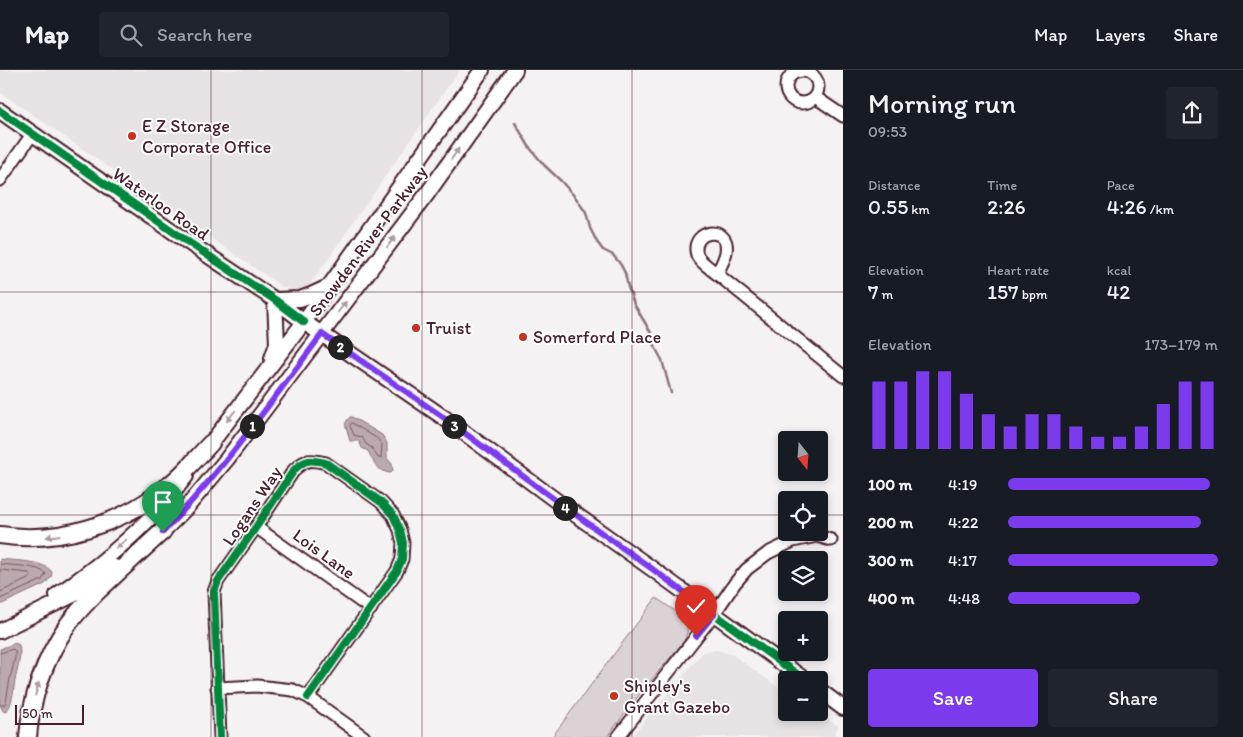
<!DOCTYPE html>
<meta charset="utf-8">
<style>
body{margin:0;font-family:Itim,sans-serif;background:#20242c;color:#f1f3f6;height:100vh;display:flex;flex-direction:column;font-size:19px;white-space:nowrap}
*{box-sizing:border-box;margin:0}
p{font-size:16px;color:#9ea1a6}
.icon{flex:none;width:28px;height:28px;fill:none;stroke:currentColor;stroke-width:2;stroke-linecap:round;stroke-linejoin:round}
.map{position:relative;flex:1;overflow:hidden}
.panel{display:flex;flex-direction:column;background:#171b24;width:400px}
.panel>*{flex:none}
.needle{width:32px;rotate:163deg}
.controls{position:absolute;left:778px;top:361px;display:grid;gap:10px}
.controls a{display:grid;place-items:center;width:50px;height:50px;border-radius:5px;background:#171b24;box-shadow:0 2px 8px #0003;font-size:25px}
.scale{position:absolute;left:15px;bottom:12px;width:69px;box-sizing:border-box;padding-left:5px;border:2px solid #4a1f2b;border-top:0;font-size:14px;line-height:18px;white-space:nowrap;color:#4a1f2b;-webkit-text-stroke:4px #fff;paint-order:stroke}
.pin{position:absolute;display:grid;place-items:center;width:42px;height:42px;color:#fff;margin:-51px -21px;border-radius:50% 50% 50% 0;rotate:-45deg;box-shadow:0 0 5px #0007}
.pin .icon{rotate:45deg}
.km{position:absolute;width:25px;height:25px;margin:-12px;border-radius:50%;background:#222;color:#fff;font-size:14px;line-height:25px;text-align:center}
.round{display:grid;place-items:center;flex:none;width:52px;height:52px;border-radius:5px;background:#20242c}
.overview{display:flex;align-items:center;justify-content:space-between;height:85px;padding:0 25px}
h1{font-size:28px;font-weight:600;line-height:38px}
.metrics{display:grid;grid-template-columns:repeat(3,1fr);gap:8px;height:85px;padding:5px 25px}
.metrics div{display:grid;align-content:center}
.metrics b{font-size:21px;font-weight:600}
.metrics small{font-size:14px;font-weight:400}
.metrics p{font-size:14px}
.chart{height:140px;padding:10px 25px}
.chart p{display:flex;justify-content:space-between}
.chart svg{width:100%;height:90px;margin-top:5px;stroke:#7c3aed;stroke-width:6}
.action{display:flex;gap:10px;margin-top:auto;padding:10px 25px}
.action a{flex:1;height:58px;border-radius:5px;background:#7c3aed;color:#fff;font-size:20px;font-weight:600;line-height:58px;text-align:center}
.action a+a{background:#20242c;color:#f1f3f6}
ul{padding:0 25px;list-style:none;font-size:16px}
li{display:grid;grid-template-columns:80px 60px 1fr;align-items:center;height:38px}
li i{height:12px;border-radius:6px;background:#7c3aed}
header{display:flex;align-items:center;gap:30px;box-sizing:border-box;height:70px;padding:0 25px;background:#171b24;border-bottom:1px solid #363941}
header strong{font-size:24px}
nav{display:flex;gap:28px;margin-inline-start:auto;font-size:18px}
.search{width:350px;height:45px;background:#20242c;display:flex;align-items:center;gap:12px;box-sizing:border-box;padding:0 18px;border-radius:5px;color:#9ea1a6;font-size:19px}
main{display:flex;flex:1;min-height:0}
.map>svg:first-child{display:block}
</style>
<header>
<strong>Map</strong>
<div class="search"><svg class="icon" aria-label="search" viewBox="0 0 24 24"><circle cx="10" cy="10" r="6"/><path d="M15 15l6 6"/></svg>Search here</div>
<nav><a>Map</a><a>Layers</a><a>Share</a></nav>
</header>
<main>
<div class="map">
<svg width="843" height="667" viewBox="0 0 843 667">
<rect width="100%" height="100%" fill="#f4f2f2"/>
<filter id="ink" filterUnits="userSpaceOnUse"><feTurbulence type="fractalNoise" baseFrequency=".02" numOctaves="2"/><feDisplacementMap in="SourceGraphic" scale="10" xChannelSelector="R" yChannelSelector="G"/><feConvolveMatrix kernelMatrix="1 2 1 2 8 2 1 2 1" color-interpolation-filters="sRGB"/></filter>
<g filter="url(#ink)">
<path fill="#e7e2e3" d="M0 0H460L439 29 309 216 305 219 293 221 281 216 0 22Z
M717 580 733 585 786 623V642L817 643 838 656 833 667H631L703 582Z"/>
<path fill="#dbd2d5" stroke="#927880" d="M656 528 684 547C689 555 688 563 684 571L639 625 607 667H552Z"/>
<path fill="#baa9ae" stroke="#8d727a" d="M350 347H352L382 365 387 373V388L392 394 393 401 391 403C378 403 373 391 368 381L362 378 359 371H350C349 369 349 366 348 364 347 356 342 355 350 347Z
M0 489C14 491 43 490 52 502L51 507 45 514 0 535Z
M15 573 19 575C22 587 17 599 15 611 13 622 13 633 6 642L3 641 0 635V579Z"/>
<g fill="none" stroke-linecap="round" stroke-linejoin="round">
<path stroke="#77565f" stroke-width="1" d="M352 353 378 369 382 375 381 388H378L372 378 366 374 362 367 354 365 350 356Z
M0 494C13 496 38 495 46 504L42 510 0 529
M0 500 29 503 31 506 30 508 0 522
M0 583 13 579 15 581V588L10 608 6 632 4 635H0"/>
<path stroke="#8d727a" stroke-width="2.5" d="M515 53 530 78 544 95 561 111 576 128 586 143 590 158 597 172 603 180 613 185 621 195 625 203 628 217 634 234 651 263 656 279 662 290 671 323"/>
<defs>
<path id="minor" d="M786 17a16 16 0 1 1 32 0a16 16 0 1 1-32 0Z
M815 27 843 46
M0 110 33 63
M717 204C720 197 725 189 726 182 731 154 689 159 697 185 700 192 710 198 717 204L843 306
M256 457 371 539
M217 618 257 616 293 620 308 627 364 667
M220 667 214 522 218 511 256 457 294 400C305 389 311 389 326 393L381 432 393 445 400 460 403 473 402 489 397 501 308 627
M618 667 714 544 735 513 747 499 768 483 793 471 817 466 831 470"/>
<path id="major" d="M0 41 191 174 275 230 304 252 443 347 558 432 651 498 805 610
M275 230 300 229 311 225 326 218
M272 288 277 274 275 230
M205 381 304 252 482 0
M154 468 163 461 187 437 227 389 427 124 515 0
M57 525C105 492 151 453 186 406
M0 561 73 525 115 497
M819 620 843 638"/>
<path id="highway" d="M0 465C60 474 122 454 168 416 184 404 197 387 211 373
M28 667C31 628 45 588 67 556 76 543 87 532 98 521 119 501 141 481 163 461"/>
</defs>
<use href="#minor" stroke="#4a1f2b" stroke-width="15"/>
<use href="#major" stroke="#4a1f2b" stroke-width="18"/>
<use href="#highway" stroke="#4a1f2b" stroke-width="20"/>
<use href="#minor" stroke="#fff" stroke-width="11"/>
<use href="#major" stroke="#fff" stroke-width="14"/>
<use href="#highway" stroke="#fff" stroke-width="16"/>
<defs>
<path id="cycleway" d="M0 41 191 174 275 230 304 252
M322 264 443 347 558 432 651 498 805 610
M220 667 214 522 218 511 256 457 294 400C305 389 311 389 326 393L381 432 393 445 400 460 403 473 402 489 397 501 308 627"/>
</defs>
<use href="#cycleway" stroke="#fff" stroke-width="11"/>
<use href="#cycleway" stroke="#00873e" stroke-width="8"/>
</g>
<defs><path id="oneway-solid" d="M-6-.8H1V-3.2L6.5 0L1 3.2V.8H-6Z" transform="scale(1.25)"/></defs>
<g fill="#ae9aa0">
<use href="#oneway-solid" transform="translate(455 84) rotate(-55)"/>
<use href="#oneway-solid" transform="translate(391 172) rotate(-53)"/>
<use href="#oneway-solid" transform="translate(342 237) rotate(-53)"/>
<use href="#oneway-solid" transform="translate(231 346) rotate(128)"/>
<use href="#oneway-solid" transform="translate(53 466) rotate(172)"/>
<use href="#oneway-solid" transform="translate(121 474) rotate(139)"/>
<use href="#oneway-solid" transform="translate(37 619) rotate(-75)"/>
</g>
</g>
<g fill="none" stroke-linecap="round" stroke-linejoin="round" filter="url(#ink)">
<defs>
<path id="route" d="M163 462C222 401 271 332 322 264L443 347 558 432 651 498 714 544 696 566"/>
</defs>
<use href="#route" stroke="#fff" stroke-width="10"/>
<use href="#route" stroke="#7c3aed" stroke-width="6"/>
</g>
<path fill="none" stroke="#4a1f2b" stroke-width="1" stroke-opacity="0.55" d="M211 0V667M422 0V667M632 0V667M0 222H843M0 445H786M819 445H843"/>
<g fill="#c8321e" stroke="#fff" stroke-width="2">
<circle cx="132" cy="66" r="5"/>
<circle cx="416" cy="258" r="5"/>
<circle cx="523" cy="267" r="5"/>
<circle cx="614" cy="626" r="5"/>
</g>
<g text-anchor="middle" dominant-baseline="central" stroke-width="4" stroke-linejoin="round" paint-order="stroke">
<g font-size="18" fill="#4a1f2b" stroke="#fff" text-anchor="start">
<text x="142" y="56">E Z Storage<tspan x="142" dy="21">Corporate Office</tspan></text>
<text x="426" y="258">Truist</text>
<text x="533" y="267">Somerford Place</text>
<text x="624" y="616">Shipley's<tspan x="624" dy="21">Grant Gazebo</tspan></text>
</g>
<g font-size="18" fill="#4a1f2b" stroke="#fff">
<text transform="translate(161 134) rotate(35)">Waterloo Road</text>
<text transform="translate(368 171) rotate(-53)">Snowden River Parkway</text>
<text transform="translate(252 436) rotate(-56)">Logans Way</text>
<text transform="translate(324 484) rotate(36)">Lois Lane</text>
</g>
</g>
</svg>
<div class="controls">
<a><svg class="needle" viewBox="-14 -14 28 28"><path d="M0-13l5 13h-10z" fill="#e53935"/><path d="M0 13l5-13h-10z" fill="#9ea1a6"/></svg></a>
<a><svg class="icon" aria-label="locate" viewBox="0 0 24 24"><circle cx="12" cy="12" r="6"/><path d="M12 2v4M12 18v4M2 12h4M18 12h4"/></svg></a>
<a><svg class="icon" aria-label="layers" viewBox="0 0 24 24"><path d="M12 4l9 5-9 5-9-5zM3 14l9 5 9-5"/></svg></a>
<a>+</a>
<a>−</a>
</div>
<div class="scale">50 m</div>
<div class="pin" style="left:163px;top:462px;background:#1e9e55"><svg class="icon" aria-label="arrive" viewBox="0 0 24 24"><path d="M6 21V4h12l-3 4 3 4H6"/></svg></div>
<div class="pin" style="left:696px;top:566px;background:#d93025"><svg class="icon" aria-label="check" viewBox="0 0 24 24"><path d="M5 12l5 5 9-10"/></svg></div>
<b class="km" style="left:252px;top:356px">1</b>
<b class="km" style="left:340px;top:277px">2</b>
<b class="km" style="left:454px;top:356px">3</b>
<b class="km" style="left:565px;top:438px">4</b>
</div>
<section class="panel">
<div class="overview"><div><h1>Morning run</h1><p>09:53</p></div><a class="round"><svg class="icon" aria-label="share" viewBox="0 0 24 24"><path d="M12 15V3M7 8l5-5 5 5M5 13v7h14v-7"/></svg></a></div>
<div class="metrics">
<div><p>Distance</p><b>0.55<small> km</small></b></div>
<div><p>Time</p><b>2:26</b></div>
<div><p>Pace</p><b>4:26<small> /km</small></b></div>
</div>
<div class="metrics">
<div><p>Elevation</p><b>7<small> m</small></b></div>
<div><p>Heart rate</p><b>157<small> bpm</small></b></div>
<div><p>kcal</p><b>42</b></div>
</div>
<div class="chart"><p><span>Elevation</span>173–179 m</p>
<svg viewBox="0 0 160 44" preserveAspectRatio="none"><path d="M5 44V11M15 44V11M25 44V6M35 44V6M45 44V17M55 44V27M65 44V33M75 44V27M85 44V27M95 44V33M105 44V38M115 44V38M125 44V33M135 44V22M145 44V11M155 44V11"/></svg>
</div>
<ul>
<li><b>100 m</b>4:19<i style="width:96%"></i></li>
<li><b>200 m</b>4:22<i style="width:92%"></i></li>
<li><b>300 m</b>4:17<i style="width:100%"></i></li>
<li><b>400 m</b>4:48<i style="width:63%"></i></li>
</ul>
<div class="action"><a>Save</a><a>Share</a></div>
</section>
</main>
